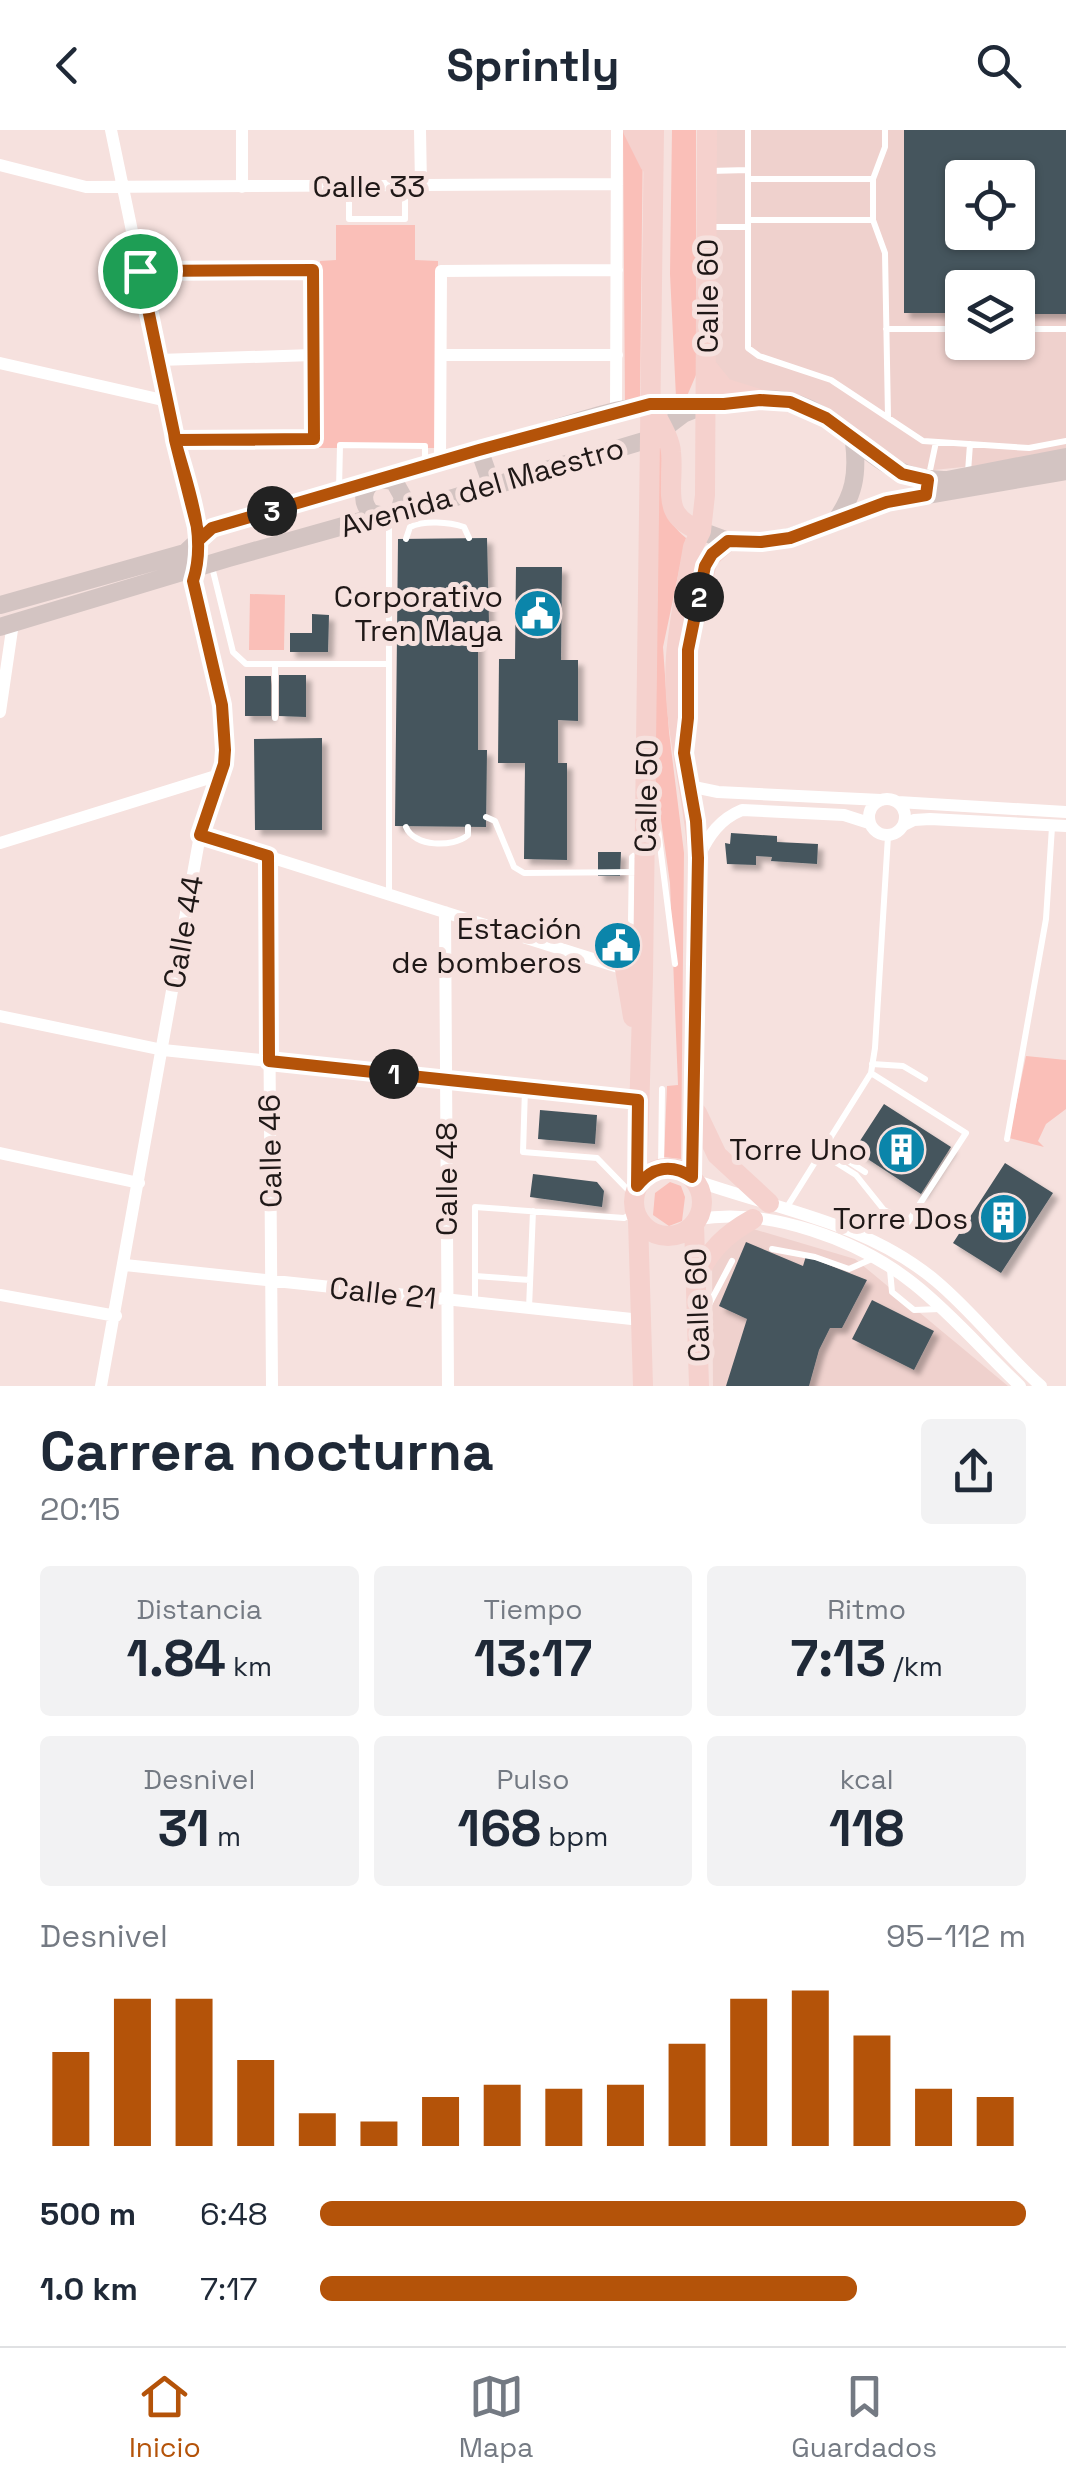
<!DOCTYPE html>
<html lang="es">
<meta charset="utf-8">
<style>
body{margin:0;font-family:"Space Grotesk",sans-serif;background:#f2f2f3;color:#1f2937;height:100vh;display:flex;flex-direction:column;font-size:38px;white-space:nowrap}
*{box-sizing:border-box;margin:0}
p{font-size:32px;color:#747a83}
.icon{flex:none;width:55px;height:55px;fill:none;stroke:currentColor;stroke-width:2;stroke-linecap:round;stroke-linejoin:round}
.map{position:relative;height:1256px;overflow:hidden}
.sheet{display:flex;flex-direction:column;background:#fff;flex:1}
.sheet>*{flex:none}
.buttons{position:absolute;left:945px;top:30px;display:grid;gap:20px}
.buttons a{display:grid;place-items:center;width:90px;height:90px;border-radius:10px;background:#fff;box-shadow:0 2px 8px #0004;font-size:50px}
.pin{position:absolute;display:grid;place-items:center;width:85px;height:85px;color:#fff;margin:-42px;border:5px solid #fff;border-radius:50%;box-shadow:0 2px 10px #0007}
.km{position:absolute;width:50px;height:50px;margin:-25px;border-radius:50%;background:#222;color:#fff;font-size:28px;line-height:50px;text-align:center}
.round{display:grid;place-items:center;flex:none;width:105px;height:105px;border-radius:10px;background:#f2f2f3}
.head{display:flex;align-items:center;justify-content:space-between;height:170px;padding:0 40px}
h1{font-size:55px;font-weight:600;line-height:75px}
.figures{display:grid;grid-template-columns:repeat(3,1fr);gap:15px;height:170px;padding:10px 40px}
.figures div{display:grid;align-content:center;border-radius:10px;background:#f2f2f3;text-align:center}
.figures b{font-size:50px;font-weight:600}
.figures small{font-size:28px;font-weight:400}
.figures p{font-size:28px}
.chart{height:280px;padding:20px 40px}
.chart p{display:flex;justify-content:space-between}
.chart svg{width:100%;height:180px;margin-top:10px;stroke:#b45309;stroke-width:6}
ul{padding:0 40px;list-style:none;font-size:32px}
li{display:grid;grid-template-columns:160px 120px 1fr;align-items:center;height:75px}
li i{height:25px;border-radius:12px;background:#b45309}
header{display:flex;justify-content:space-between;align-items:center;height:130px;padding:0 40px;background:#fff;font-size:45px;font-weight:600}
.menu{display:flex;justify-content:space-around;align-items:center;height:140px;border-top:2px solid #e0e1e3;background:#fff;font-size:28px;color:#747a83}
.menu a{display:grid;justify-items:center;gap:5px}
.menu .selected{color:#b45309}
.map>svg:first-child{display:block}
</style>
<header><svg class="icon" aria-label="back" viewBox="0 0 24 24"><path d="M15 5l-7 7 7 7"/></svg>Sprintly<svg class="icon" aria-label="search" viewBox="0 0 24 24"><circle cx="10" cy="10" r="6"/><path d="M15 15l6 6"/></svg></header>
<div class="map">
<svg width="1066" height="1256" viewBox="0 0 1066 1256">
<defs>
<filter id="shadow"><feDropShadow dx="5.5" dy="5.5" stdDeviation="2.5" flood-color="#0004"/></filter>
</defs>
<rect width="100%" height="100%" fill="#f6e1de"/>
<path fill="#efd1cd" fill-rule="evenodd" d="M708 0H1066V321L1012 332 914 342 827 289 715 248ZM962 48H1018V102H962ZM962 158H1018V212H962Z
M750 1098 855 1129 1008 1256H713L712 1128Z"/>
<path fill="#fabfb8" d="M623 0H643L640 267 625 275Z
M672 0H696V245L687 266 676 267 670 144Z
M336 95H415V130L438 131 437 318H319L320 131 336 130Z
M659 318H662C662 353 656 384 686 408L663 517 669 602 684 723 681 1029 664 1027 667 956 678 955 670 753 655 648Z
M250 464 285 465 284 520H249Z
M1026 926 1066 930V979L1046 994 1038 1011 1044 1017 1009 1008Z
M670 1052 681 1056 685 1067 682 1091 669 1096 653 1085 655 1063Z"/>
<path fill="#45555d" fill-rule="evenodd" filter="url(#shadow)" d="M904 0H1066V184H1018V158H962V183H904ZM962 48H1018V102H962Z
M487 408 489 493 478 492V620H487L486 697 395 696 398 409Z
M516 437H562L561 530H578V591L558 590V633H567V730L524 729 525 633H498L499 529H515Z
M312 484 329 485 328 522H290V503H312Z
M279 545H306V587L279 586Z
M245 546H271V586H245Z
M322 608V700H255L254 609Z
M731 703 777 706V712L818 714 817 734 771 731 772 727 756 726V735L727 734 725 713 730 714Z
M598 722H621L620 746H598Z
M884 974 951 1017 921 1064 854 1020Z
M540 980 597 985 595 1014 538 1009Z
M1005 1033 1053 1063 1001 1143 953 1113Z
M533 1044 597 1052 604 1061 602 1077 530 1067Z
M746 1112 803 1136 806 1126 867 1150 842 1198H830L819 1220 809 1256H726L747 1189 719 1176Z
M872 1170 934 1201 914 1240 852 1209Z"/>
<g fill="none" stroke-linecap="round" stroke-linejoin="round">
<path stroke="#fff" stroke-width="6" d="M748 0V218L759 226 831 250 923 311 1029 318 1066 311
M885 0V17L873 49V90L885 123 888 287
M709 41 748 40
M748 49H873
M349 56V89H405V57
M748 90H873
M708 97H748
M886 199H962
M1018 199H1066
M968 342 970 314
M929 345 936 312
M339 359 340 315 425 316V334
M406 409 410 397C424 390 449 392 464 397L469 408
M212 437 233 522 246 534H389
M275 588V534
M654 668 675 834
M486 687 495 691 514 737 524 743 639 742
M406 697C414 717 453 718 468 705V697
M389 764V388
M638 793 631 790 632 727 641 720
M872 934 903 936 925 949
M525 959 523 1022 597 1028 632 1064
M1007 1009 1046 789 1052 697
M825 1016 865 1042
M821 1023 856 1045 884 1080 908 1092 966 1003 871 943
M661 1039 662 959
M787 1077 871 943 875 918 888 706
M772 1119 815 1127 849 1139 874 1128
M890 1140 892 1162 914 1180 940 1179
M475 1146 530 1150
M475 1172V1077L624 1088 634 1083
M529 1178 533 1081
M703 1186 732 1131"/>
<path stroke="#fff" stroke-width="12" d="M242 0V57
M420 0 421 55
M0 35 86 57 617 54
M140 141 313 140 314 309 175 310
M441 225H617
M159 230 313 225
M0 233 167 271
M616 283 617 0
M440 331 441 141 617 140
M0 582 13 493
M689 656 718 662 881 670
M869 687a18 18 0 1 1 36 0a18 18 0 1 1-36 0Z
M898 672 1066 682
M904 695 914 690 930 689 1066 696
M200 705 631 841
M0 713 219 645
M268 726 272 1256
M699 726C709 705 720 689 742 680L844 685 869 693
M445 782 448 1256
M0 886 163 920 638 969
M0 1023 139 1053
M694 1050C778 1080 866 1092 936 1151 974 1183 1004 1223 1041 1256
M698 1089C769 1077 859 1110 914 1154 953 1185 984 1222 1020 1256
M125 1135 641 1190
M0 1165 116 1186
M101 1256 200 705C208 681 221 654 224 630 231 580 206 500 193 451L199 433 200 409 174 303 111 0"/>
<path stroke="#d3c4c2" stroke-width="18" d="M479 319 492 356
M374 351C362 359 361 372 371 383L389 387 400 379 403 367 394 351 381 349
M835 392C854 365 858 345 854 312
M701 401 728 411 761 412 790 407 887 372 1066 341
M0 475 185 423 212 398C317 368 421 335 526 307 566 296 609 279 651 275 673 272 697 275 719 274 740 273 760 267 780 270 848 279 867 352 947 350L1066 327
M0 497 229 428 361 391 389 387 650 309 683 284 698 278"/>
<path stroke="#f5d1cd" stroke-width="20" d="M633 0 650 34
M707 237 724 258 759 269
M653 279C659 292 670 308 671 322 675 359 658 385 701 401
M696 477 708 429 728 411
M625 839 633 887
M697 983 717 1025 769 1073
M634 1072a34 34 0 1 1 68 0a34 34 0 1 1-68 0Z
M692 1047 698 728C694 661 671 593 676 526 679 489 687 453 693 417L701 401 705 365 707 0
M637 1057 643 845 654 0
M638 1090 643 1256
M694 1094 699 1256
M696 1149C709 1120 726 1104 753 1089"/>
</g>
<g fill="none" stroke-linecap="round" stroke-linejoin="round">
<defs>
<path id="route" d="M140 141 174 303 175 310C187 356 208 405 193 451L222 575 225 620 224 634 200 705 268 726 269 931 638 970 637 1056C652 1037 671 1033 692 1047L698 728 696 691 684 623 688 588V520L705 436 712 424 728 411 761 412 790 408 887 372 926 365 928 350 902 344 826 288 790 272 760 270 724 274H650L479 320 212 398 200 409 175 310 314 309 313 140 140 141"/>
</defs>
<use href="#route" stroke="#fff" stroke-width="20"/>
<use href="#route" stroke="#b45309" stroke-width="12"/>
</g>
<defs>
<symbol id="civic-disc" viewBox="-11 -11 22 22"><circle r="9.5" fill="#0b85aa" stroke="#f6e1de"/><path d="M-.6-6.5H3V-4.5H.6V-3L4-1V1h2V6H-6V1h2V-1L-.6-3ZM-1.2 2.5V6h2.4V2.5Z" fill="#fff"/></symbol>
<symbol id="building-disc" viewBox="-11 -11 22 22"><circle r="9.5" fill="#0b85aa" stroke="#f6e1de"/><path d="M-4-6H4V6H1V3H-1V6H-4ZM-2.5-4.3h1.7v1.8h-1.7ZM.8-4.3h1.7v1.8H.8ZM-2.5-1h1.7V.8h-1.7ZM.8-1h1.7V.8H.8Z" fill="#fff"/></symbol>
</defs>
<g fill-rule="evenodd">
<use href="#civic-disc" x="510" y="456" width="55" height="55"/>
<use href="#civic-disc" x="590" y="788" width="55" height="55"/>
<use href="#building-disc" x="874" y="992" width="55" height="55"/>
<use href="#building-disc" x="976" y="1060" width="55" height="55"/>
</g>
<g text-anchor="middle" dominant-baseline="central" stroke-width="10" stroke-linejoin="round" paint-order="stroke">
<g font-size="30" fill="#1f1817" stroke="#f6e1de">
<text x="369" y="56">Calle 33</text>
<text transform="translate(707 166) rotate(-90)">Calle 60</text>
<text transform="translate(482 357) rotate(-16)">Avenida del Maestro</text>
<text transform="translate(646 666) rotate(-89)">Calle 50</text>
<text transform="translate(183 802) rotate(-80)">Calle 44</text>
<text transform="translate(270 1021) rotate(-91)">Calle 46</text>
<text transform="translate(446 1049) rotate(-90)">Calle 48</text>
<text transform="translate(383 1163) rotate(6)">Calle 21</text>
<text transform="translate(697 1175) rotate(-92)">Calle 60</text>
</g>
<g font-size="30" fill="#1f1817" stroke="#f6e1de" text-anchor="end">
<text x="503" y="466">Corporativo<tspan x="503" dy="34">Tren Maya</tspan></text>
<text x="582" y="798">Estación<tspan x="582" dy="34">de bomberos</tspan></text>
<text x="867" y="1019">Torre Uno</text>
<text x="968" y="1088">Torre Dos</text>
</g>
</g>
</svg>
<div class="buttons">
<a><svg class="icon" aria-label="locate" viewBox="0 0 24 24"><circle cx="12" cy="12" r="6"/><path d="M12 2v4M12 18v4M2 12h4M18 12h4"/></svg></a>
<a><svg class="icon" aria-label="layers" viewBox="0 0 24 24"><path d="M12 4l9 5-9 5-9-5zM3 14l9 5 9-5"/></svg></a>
</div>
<div class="pin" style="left:140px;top:141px;background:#1e9e55"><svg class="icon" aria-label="arrive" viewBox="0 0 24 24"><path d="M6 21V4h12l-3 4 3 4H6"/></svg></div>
<b class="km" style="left:394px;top:944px">1</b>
<b class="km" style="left:699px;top:467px">2</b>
<b class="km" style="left:272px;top:381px">3</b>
</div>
<section class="sheet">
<div class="head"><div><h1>Carrera nocturna</h1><p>20:15</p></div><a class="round"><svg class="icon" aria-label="share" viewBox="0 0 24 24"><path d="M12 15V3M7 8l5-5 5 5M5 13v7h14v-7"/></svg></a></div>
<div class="figures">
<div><p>Distancia</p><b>1.84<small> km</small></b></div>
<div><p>Tiempo</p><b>13:17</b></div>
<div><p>Ritmo</p><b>7:13<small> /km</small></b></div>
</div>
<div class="figures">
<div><p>Desnivel</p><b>31<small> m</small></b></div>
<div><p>Pulso</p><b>168<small> bpm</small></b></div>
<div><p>kcal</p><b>118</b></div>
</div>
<div class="chart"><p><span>Desnivel</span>95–112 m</p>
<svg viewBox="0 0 160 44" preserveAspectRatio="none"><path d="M5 44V21M15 44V8M25 44V8M35 44V23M45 44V36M55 44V38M65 44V32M75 44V29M85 44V30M95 44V29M105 44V19M115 44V8M125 44V6M135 44V17M145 44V30M155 44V32"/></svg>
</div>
<ul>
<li><b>500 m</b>6:48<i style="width:100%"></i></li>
<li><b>1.0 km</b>7:17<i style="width:76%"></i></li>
</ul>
</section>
<nav class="menu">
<a class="selected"><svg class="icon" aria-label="home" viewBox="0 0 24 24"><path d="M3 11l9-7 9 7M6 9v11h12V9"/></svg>Inicio</a>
<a><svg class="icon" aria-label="map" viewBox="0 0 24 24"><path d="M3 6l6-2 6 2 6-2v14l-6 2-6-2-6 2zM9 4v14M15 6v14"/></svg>Mapa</a>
<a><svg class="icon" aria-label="saved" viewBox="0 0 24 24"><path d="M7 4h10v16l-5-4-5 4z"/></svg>Guardados</a>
</nav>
